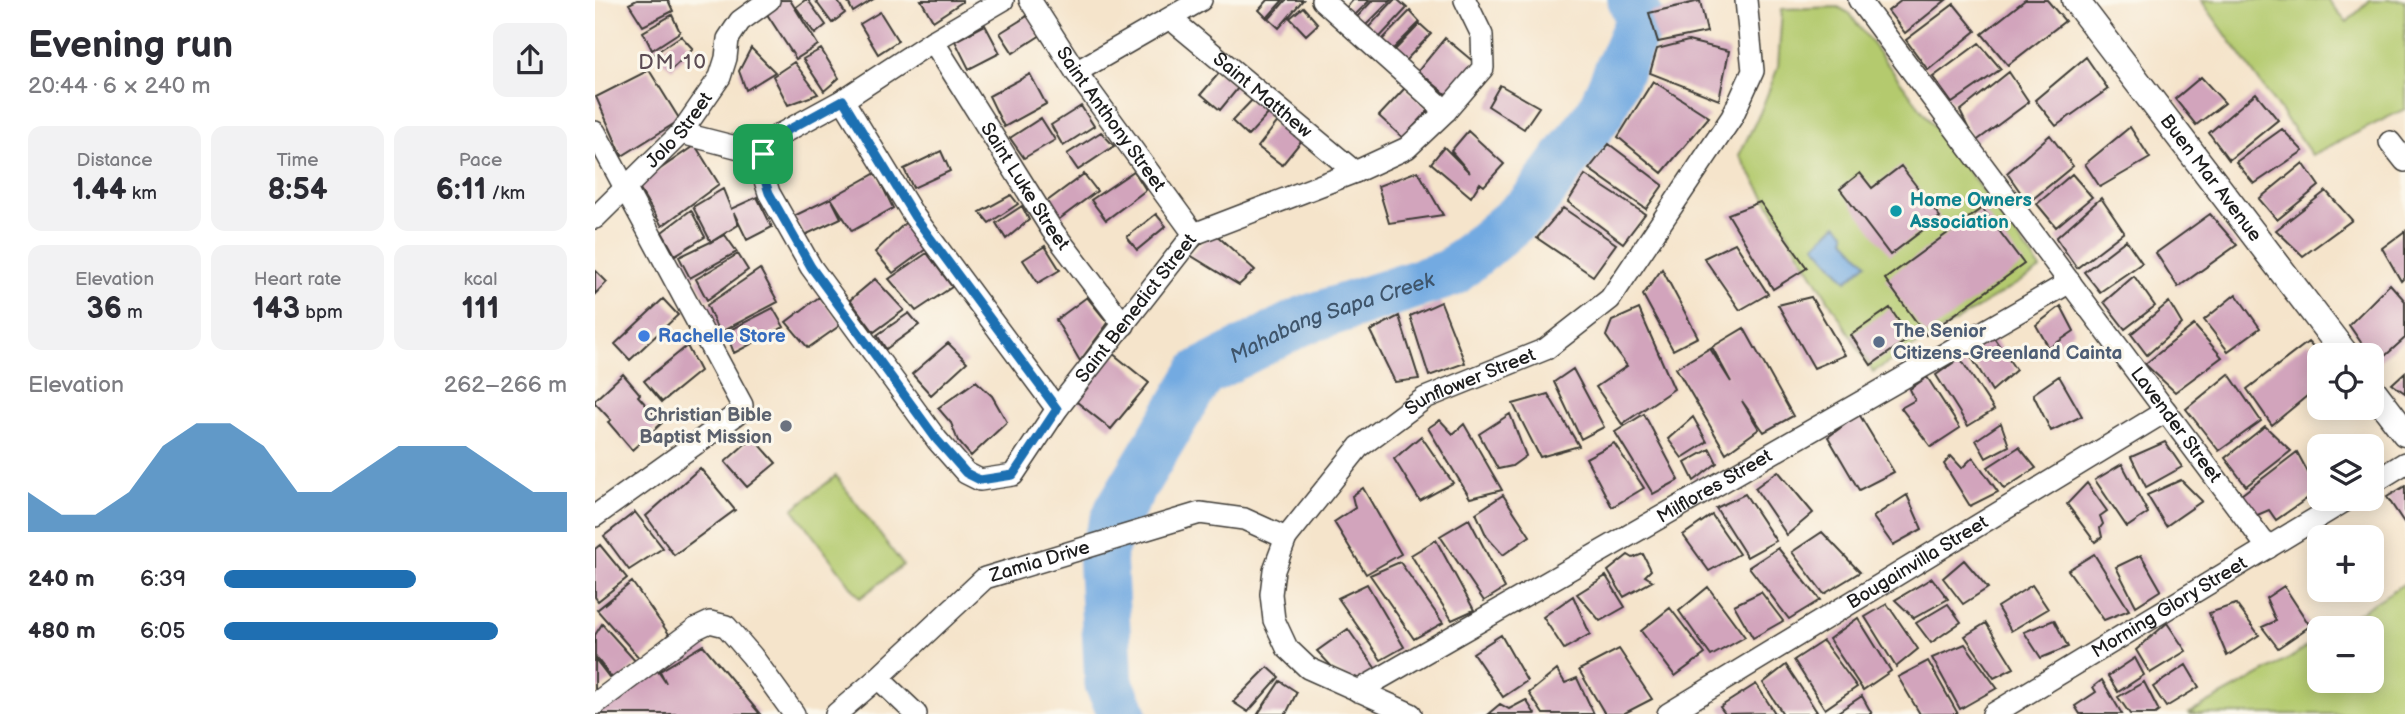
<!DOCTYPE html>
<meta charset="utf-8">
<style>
body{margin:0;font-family:"Balsamiq Sans",sans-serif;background:#f2f2f3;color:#2b2b33;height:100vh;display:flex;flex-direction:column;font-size:26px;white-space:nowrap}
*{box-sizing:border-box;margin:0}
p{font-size:23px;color:#7c7c81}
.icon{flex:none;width:38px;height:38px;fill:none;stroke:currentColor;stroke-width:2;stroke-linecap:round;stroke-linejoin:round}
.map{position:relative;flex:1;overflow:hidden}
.panel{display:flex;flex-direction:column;background:#fff;width:595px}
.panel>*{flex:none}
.tools{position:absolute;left:1712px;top:343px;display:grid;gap:14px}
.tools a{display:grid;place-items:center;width:77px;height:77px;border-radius:14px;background:#fff;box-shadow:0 4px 18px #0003;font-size:35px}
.pin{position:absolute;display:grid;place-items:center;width:60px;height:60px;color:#fff;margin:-30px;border-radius:14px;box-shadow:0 4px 10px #0006}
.round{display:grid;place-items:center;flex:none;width:74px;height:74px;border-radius:14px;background:#f2f2f3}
.overview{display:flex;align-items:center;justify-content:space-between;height:119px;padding:0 28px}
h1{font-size:38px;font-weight:800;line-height:52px}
.figures{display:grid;grid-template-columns:repeat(3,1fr);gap:10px;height:119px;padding:7px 28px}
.figures div{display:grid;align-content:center;border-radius:14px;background:#f2f2f3;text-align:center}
.figures b{font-size:30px;font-weight:800}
.figures small{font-size:19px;font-weight:400}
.figures p{font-size:19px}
.chart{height:196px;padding:14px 28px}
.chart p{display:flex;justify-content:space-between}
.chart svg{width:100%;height:126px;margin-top:7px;fill:#1f6fb2;opacity:.7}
ul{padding:0 28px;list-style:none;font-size:23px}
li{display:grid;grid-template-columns:112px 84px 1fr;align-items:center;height:52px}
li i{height:18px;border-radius:9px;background:#1f6fb2}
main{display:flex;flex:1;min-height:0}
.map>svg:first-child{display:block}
</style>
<main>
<section class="panel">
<div class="overview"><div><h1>Evening run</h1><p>20:44 · 6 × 240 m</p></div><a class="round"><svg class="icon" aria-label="share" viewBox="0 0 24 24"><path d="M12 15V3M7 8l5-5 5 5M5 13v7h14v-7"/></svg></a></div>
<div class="figures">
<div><p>Distance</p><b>1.44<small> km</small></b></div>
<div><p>Time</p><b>8:54</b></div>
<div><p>Pace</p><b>6:11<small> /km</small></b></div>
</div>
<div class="figures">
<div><p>Elevation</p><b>36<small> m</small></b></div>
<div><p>Heart rate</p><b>143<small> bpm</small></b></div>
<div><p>kcal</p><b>111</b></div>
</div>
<div class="chart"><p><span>Elevation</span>262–266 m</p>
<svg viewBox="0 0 160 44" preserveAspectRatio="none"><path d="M0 44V30L10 38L20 38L30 30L40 14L50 6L60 6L70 14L80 30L90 30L100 22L110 14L120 14L130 14L140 22L150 30L160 30V44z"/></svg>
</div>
<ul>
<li><b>240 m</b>6:39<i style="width:56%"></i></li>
<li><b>480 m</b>6:05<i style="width:80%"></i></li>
</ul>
</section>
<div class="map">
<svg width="1810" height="714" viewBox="0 0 1810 714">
<rect width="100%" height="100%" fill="#fbf7ec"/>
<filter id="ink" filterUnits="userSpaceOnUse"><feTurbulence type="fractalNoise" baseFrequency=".0143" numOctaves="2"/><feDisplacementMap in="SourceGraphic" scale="14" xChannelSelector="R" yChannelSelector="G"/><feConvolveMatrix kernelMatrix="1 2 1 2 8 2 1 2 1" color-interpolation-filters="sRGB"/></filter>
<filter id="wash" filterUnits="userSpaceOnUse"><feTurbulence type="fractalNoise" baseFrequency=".00686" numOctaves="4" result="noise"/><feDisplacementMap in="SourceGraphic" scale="28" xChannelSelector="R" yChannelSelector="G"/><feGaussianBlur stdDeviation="1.57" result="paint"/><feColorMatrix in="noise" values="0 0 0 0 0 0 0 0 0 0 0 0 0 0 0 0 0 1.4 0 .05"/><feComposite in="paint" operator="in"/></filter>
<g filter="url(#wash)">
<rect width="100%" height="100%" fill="#f5e4cb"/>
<path fill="#b4ca6e" stroke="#687345" stroke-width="2" d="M1606 0H1733L1752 22 1775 0H1810V109L1717 155Z
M1243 7 1254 13 1446 269 1278 372 1144 155 1165 113 1183 67 1187 9Z
M241 476 308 565 265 598 198 509Z
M1810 583V714H1593L1692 660 1724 639V681H1776V628H1740Z"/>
<path fill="#73aae1" stroke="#48637e" stroke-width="2" d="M1242 224 1250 232V239L1272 263 1252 281 1220 245Z"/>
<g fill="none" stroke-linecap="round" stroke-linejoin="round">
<path stroke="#73aae1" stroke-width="49" id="s1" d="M528 714 514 684 507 553 524 510 606 373 707 321 856 273 936 206 1006 111 1045 20 1037 0"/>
</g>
<g id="blocks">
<path fill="#d2a4bc" d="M42 0H73L78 11 48 26 34 4Z
M180 0H195L223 45 201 59 168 8Z
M210 0H213L231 25 220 34 201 7Z
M220 0H242L250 13 237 23Z
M252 0H277L258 12Z
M326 0H367V2L338 21Z
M673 0H688L672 18 664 10Z
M691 0H708L684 28 674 19Z
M758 0H775L760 15 750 9Z
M778 0H796L769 27 761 18Z
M799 0H803L812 8 783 39 772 29Z
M1307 0H1351L1310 33 1293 11Z
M1430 0H1452L1470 21 1413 65 1387 34Z
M1105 1 1112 32 1063 42 1054 13Z
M1359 4 1381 31 1333 70 1311 40Z
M708 7 723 24 711 35 695 18Z
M815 11 825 22 795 52 785 42Z
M285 12 303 41 283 54 265 24Z
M77 15 85 32 57 50 48 32Z
M434 15 446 35 418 53 405 33Z
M825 24 836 34 809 62 798 52Z
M390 25 405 53 374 69 360 41Z
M86 36 98 49 77 69 59 54Z
M850 38 880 63 852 95 823 71Z
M1093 41 1134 51 1124 100 1055 73 1062 49Z
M1384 43 1406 69 1357 103 1338 77Z
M156 48 180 72 151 90 144 71Z
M226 49 244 78 229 91 208 59Z
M1491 57 1513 89 1461 126 1440 100Z
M199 62 223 94 193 105 178 76Z
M54 70 85 120 27 156 1 97Z
M625 72 643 88 625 110 606 94Z
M1414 72 1434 102 1380 142 1365 111Z
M435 74 451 104 409 127 394 96Z
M1606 77 1630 103 1601 125 1580 99Z
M1058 81 1114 117 1067 173 1023 137Z
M905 85 944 107 929 129 893 106Z
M810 88 834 110 808 138 784 116Z
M1661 93 1683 120 1634 160 1614 133Z
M659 98 675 112 653 136 637 121Z
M486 106 499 126 468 146 456 125Z
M688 115 712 134 687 165 663 147Z
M446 118 460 140 429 158 415 138Z
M1535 127 1555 158 1505 187 1490 164Z
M1687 129 1708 151 1659 184 1641 162Z
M873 131 909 164 889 186 885 183 876 197 836 163 849 147 875 173 856 151Z
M506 132 519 146 483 170 472 154Z
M1455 135 1478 166 1433 203 1412 173Z
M1014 144 1068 185 1051 209 994 169Z
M100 145 124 184 67 226 42 185Z
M346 151 355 171 318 188 309 169Z
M1708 163 1724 186 1682 220 1664 199Z
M1306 166 1345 217 1295 255 1245 189 1265 173 1277 188Z
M539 171 551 190 511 220 496 200Z
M823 171 848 215 794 223 783 186Z
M281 173 298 208 257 231 236 198Z
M489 174 502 191 463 220 451 202Z
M1477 174 1497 197 1461 227 1442 204Z
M990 175 1050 214 1028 243 973 202Z
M128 189 136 209 162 197 177 227 152 240 139 213 143 225 116 242 98 207Z
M1731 191 1757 220 1708 256 1681 230Z
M416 195 423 204 394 223 385 212Z
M236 198 246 218 210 235 199 216Z
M1506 198 1529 232 1482 268 1461 238Z
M1165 202 1212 268 1178 289 1133 214Z
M427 206 434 220 411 239 401 223Z
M968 208 1021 244 998 276 942 238Z
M1387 208 1429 264 1331 335 1290 279Z
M96 210 110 237 80 255 67 232Z
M561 214 571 226 542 250 532 237Z
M1615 214 1642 245 1583 287 1561 253Z
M313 220 331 249 298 273 280 252Z
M1810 231V277L1806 281 1787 248Z
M618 232 660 270 644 285 595 255Z
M130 235 142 252 95 278 84 257Z
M1531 240 1547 263 1505 292 1489 272Z
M1140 243 1173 294 1145 310 1109 258Z
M450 246 465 270 443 283 428 260Z
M332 253 357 287 321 311 294 279Z
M143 254 153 270 112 300 101 279Z
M165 269 183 302 124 333 112 305Z
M1067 269 1103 337 1078 350 1048 295Z
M0 270 12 282 0 294Z
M1539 276 1560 306 1530 329 1509 302Z
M280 279 309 310 279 332 255 300Z
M1795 284 1810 301V338L1781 364 1754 325Z
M1641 294 1665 328 1633 351 1609 320Z
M224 297 247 324 213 348 191 322Z
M492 297 513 323 485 361 461 320Z
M1216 297 1250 355 1219 368 1183 305Z
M68 299 83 315 35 360 20 344Z
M846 302 870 363 834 376 815 316Z
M1574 302 1587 324 1552 355 1536 334Z
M1466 306 1479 331 1454 348 1441 325Z
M178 308 189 327 139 353 131 332Z
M1295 308 1315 338 1276 365 1256 335Z
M1044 309 1079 389 1027 424 1001 387 1032 366 1011 336 1017 321Z
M314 313 324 325 291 349 282 335Z
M804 316 824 379 800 382 775 331Z
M1599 325 1627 357 1580 392 1550 364Z
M1149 328 1198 416 1169 432 1147 401 1164 429 1131 453 1081 368 1117 347 1116 350 1136 382 1117 347Z
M1399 338 1421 370 1397 391 1374 353Z
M1713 342 1724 354V386L1677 425 1652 389Z
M353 343 372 362 336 395 317 374Z
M92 346 105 371 67 402 49 381Z
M517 353 554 383 516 429 477 398Z
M1365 358 1399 410 1373 426 1341 375Z
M978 369 1009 427 986 439 959 382Z
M1810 372V393L1797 384Z
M28 374 45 394 43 396 67 423 37 450 13 422 16 420 0 403V400Z
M1634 374 1666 421 1624 451 1591 409Z
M1464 376 1487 416 1456 431 1438 394Z
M1332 377 1365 428 1336 447 1306 408 1320 400 1315 389Z
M381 381 397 396 412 422 376 456 363 441 356 423 343 408Z
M953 394 984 446 945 457 918 404Z
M915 414 931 456 917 466 903 469 884 434Z
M1049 414 1084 480 1058 494 1020 432Z
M1264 414 1299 472 1264 490 1233 437Z
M1098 417 1112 442 1087 458 1073 439Z
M845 420 858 434 869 424 907 490 875 498 833 428Z
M1406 423 1414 446 1391 458 1381 440Z
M1670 426 1696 451 1651 486 1630 458Z
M826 436 858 483 825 501 799 459Z
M158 437 181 463 152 487 130 462Z
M1570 442 1587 467 1551 487 1536 457Z
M1019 443 1049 488 1017 507 991 458Z
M1424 447 1441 468 1409 489 1393 467Z
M1115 449 1122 463 1099 481 1090 463Z
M1702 452 1723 491 1681 520 1674 510 1660 516 1646 495Z
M1356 456 1367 468 1378 457 1403 492 1375 506 1349 464Z
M1527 464 1553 513 1532 527 1500 480Z
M105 468 140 510 79 555 51 516Z
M1183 471 1218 513 1192 535 1160 488Z
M1586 480 1607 501 1571 526 1552 495Z
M1492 483 1512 511 1505 516 1508 524 1505 528 1507 537 1500 542 1472 504Z
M1810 486V524L1792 497Z
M768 488 806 554 771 574 739 522 760 508 757 496Z
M1150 494 1181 541 1152 557 1121 508Z
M908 495 935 536 908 555 892 537 881 513Z
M1312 495 1327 529 1298 545 1278 517Z
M40 512 68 548 34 570 9 536Z
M1117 515 1144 554 1114 571 1088 535Z
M874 519 910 588 889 601 845 536Z
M1227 532 1265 572 1229 594 1197 552Z
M841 540 879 610 857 620 816 555Z
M5 545 32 578 3 601 0 597V549Z
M1183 548 1225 600 1194 619 1154 567Z
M1048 554 1056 570 1050 576 1058 581 1029 597 1013 571 1033 555 1038 558Z
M1499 554 1534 610 1509 620 1473 570Z
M1546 555 1566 590 1541 606 1521 567Z
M1369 560 1393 588 1368 604 1348 578Z
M805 562 848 623 819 639 775 575Z
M1011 576 1030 607 1005 621 982 594Z
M1337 578 1353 599 1319 618 1300 600Z
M37 582 74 634 46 660 2 610Z
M772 584 809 647 786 660 743 598Z
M1437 585 1453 609 1416 631 1402 607Z
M1689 586 1715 626 1683 648 1667 627 1681 621 1671 598Z
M1113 587 1150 637 1116 656 1084 611Z
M1166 592 1188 621 1158 638 1139 605Z
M978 596 995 634 969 649 948 617Z
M1292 604 1323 649 1301 667 1270 617Z
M1353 604 1366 622 1336 643 1321 623Z
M1641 604 1664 635 1632 656 1614 613Z
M1075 608 1110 654 1080 676 1046 631Z
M1263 618 1296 671 1268 690 1234 639Z
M1459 620 1473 647 1446 658 1429 632Z
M1391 623 1419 668 1399 678 1370 636Z
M1572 623 1591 651 1555 673 1541 650Z
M7 624 42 663 22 684 0 656V635Z
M753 629 783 672 759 681 739 669 722 651Z
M906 635 932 681 908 697 878 653Z
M1228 641 1262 687 1230 709 1199 660Z
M1370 644 1402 688 1365 709 1337 658Z
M108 645 165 714H0L60 667 71 683 65 671Z
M1024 649 1057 699 1028 714H1010L984 670Z
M1540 658 1549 675 1523 692 1513 676Z
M0 659 17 681 0 691Z
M1333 661 1363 714H1325L1303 677Z
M1191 665 1222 712 1216 714H1188L1168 683Z
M1591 665 1604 687 1571 707 1558 687Z
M673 667 684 677 653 712 638 702Z
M962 670 970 683 982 678 999 714H948L934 693Z
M1507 680 1527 714H1485L1480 706 1501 692 1498 687Z
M685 681 702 692 691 714H663Z
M1549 682 1564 711 1560 714H1535L1523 697Z
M1161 684 1180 713 1130 714 1125 707Z
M1267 696 1277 714H1240Z
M931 700 940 714H893L905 704 914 709Z"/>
</g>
</g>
<g filter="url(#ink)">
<use href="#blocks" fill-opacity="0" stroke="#3d3a36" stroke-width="2"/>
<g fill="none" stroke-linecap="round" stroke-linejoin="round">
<defs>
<g id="minor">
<path id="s2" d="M408 0 338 41 248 100 182 136 168 154V174L174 193 216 267 342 440 371 473 385 480 418 475 462 409 599 234 760 172 812 148 851 111 888 68 887 35 870 0"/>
<path id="s3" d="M435 0 481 72 599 234"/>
<path d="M727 0 851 111"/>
<path id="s4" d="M1264 0 1673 548"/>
<path id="s5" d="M576 19 760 172"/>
<path id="s6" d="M338 41 457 230 529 325"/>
<path d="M481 72 606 0"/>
<path d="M248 100 319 216 462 409"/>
<path d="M0 132 147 405 145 412 0 516"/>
<path d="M86 133 168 154"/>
<path d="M1795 142 1810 161"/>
<path id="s7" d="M0 218 86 133 125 77 131 58 133 39 145 21 174 0"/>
<path d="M1776 484 1810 463"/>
<path d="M283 678 321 714"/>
<path id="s8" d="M763 691 1475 282"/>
<path d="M0 704 100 629 115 622 131 626 157 656 199 714"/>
<path id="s9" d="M241 714 283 678 390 578 605 513 649 519 691 538"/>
<path id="s10" d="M816 714 713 668 692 648 679 620 676 594 679 570 691 538 764 447 830 398 951 349 1015 299 1137 117 1158 71 1151 0"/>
<path id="s11" d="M1073 714 1571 411"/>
<path id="s12" d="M1398 714 1753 499"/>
</g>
<g id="tertiary">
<path id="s13" d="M1480 0 1751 355"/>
<path d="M1776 388 1810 433"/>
</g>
</defs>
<use href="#minor" stroke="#3d3a36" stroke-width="24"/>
<use href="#tertiary" stroke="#3d3a36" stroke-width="29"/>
<use href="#minor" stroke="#fff" stroke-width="21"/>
<use href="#tertiary" stroke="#fff" stroke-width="26"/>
</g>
</g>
<g fill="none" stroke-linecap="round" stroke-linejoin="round" filter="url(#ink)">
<defs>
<path id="route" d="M248 100 319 216 462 409 418 475 385 480 371 473 342 440 216 267 174 193 168 174V154L182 136Z"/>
</defs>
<use href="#route" stroke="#fff" stroke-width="14"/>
<use href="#route" stroke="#1f6fb2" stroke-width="9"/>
</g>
<circle fill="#0f9aa8" stroke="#fbf7ec" stroke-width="2.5" cx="1301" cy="211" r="7"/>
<circle fill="#3f7fe0" stroke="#fbf7ec" stroke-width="2.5" cx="49" cy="336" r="7"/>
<circle fill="#5c6f8a" stroke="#fbf7ec" stroke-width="2.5" cx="1284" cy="342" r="7"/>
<circle fill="#6b7280" stroke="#fbf7ec" stroke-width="2.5" cx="191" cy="426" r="7"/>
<g text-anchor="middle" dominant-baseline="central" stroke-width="6" stroke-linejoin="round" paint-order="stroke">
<g font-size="19" fill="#1c1c1c" stroke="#fbf7ec">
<text stroke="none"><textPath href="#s5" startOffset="119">Saint Matthew</textPath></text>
<text stroke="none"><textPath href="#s3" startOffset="144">Saint Anthony Street</textPath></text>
<text stroke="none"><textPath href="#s7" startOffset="122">Jolo Street</textPath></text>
<text stroke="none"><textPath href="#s13" startOffset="224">Buen Mar Avenue</textPath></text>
<text stroke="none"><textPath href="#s6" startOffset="172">Saint Luke Street</textPath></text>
<text stroke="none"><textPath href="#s2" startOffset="926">Saint Benedict Street</textPath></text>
<text stroke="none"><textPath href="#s10" startOffset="504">Sunflower Street</textPath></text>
<text stroke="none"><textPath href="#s4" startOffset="530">Lavender Street</textPath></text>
<text stroke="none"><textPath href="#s8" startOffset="411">Milflores Street</textPath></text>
<text stroke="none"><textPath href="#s11" startOffset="292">Bougainvilla Street</textPath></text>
<text stroke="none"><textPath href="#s9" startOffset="259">Zamia Drive</textPath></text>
<text stroke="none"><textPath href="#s12" startOffset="206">Morning Glory Street</textPath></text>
</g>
<g font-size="19" font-weight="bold" fill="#0d838f" stroke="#fbf7ec" text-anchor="start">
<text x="1315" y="200">Home Owners<tspan x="1315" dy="22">Association</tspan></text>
</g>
<g font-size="19" font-weight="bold" fill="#4e5e75" stroke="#fbf7ec" text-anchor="start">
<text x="1298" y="331">The Senior<tspan x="1298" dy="22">Citizens-Greenland Cainta</tspan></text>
</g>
<g font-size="19" font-weight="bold" fill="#366cbe" stroke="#fbf7ec" text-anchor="start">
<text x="63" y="336">Rachelle Store</text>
</g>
<g font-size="19" font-weight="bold" fill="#5b616d" stroke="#fbf7ec" text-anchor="end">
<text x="177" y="415">Christian Bible<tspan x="177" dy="22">Baptist Mission</tspan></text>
</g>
<g font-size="21" letter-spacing="2" fill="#5c4c54" stroke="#fbf7ec">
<text x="78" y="62">DM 10</text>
</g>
<g font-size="21" font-style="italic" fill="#3f556b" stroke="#fbf7ec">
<text stroke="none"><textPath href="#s1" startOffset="513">Mahabang Sapa Creek</textPath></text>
</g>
</g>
</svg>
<div class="tools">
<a><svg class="icon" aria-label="locate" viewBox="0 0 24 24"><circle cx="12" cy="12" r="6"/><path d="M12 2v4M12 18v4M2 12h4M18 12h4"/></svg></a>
<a><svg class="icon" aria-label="layers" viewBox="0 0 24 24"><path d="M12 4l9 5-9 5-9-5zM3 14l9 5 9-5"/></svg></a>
<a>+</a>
<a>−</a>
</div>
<div class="pin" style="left:168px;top:154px;background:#1e9e55"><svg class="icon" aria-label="arrive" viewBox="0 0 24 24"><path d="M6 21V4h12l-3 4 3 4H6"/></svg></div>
</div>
</main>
